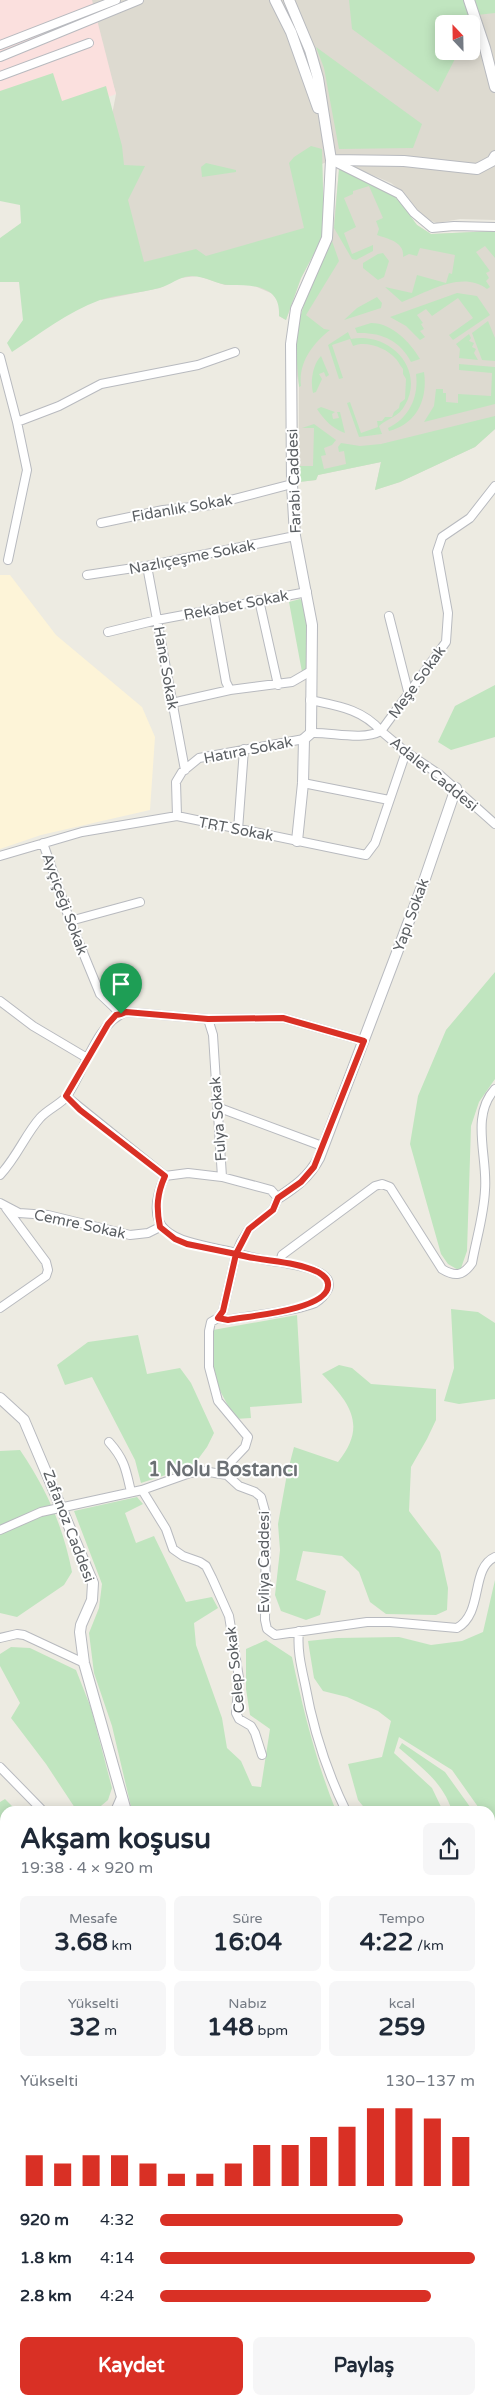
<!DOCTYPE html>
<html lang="tr">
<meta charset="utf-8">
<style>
body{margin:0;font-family:"Varela Round",sans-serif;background:#f6f6f7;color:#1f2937;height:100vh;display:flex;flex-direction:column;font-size:19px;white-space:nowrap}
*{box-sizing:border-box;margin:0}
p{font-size:16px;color:#747a83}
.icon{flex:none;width:28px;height:28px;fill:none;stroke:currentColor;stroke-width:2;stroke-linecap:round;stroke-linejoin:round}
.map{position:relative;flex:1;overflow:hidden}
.side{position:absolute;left:0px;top:1806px;width:495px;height:599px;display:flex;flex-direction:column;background:#fff;border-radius:15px 15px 0 0;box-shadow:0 2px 12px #0003}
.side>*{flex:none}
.needle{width:32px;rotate:338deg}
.tools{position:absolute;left:435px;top:15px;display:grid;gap:10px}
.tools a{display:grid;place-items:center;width:45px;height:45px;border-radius:8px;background:#fff;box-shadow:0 2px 12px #0003;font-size:25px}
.pin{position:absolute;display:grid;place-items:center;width:42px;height:42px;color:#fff;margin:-51px -21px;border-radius:50% 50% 50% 0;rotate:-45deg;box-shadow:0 0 5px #0007}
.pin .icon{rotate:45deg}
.round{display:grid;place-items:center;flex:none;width:52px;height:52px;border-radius:8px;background:#f6f6f7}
.summary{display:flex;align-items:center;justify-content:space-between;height:85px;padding:0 20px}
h1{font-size:28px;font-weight:700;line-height:38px}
.stats{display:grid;grid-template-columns:repeat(3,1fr);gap:8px;height:85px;padding:5px 20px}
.stats div{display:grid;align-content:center;border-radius:8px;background:#f6f6f7;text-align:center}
.stats b{font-size:25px;font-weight:700}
.stats small{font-size:14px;font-weight:400}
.stats p{font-size:14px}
.chart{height:140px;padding:10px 20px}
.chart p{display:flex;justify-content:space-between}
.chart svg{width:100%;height:90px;margin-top:5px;stroke:#d93025;stroke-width:6}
.primary-button{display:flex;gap:10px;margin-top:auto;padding:10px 20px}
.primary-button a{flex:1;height:58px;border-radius:8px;background:#d93025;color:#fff;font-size:20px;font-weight:700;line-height:58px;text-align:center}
.primary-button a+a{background:#f6f6f7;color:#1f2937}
ul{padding:0 20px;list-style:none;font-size:16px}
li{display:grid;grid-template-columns:80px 60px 1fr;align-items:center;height:38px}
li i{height:12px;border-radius:6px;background:#d93025}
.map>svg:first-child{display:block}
</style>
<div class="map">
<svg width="495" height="2404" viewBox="0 0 495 2404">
<rect width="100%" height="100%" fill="#edebe2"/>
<path fill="#fdf4d8" d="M0 575H10L56 635 142 707 155 737 150 810 41 835 0 849Z"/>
<path fill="#dddad0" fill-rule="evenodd" d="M86 0H495V220L460 219 437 223 425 219 405 194 391 183 349 165 331 160 322 164 324 229 318 246 301 278 286 320 279 316 280 304 273 294 252 285H225L198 276 179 278 160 288 101 300 97 193 116 94ZM444 24H471V51H444Z
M339 169 366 181 417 225 431 234 495 231V429L475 447 400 482 375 490 381 462 318 475 316 480 299 482V385L296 370 304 307 314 278 332 241Z"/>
<path fill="#fbe0de" d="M0 0H92L116 94 0 140Z"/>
<path fill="#c0e5bf" d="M349 0H495V13L477 15 471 27V24H444V51H459L438 92 352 29Z
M316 47 422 124 413 148 339 149 324 68Z
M53 73 62 101 106 86 122 146 124 165 145 166 128 200 144 262 196 249 206 256 304 228 289 163 294 157 311 146 322 149 324 229 318 246 301 278 286 320 279 316C281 286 254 285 231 285 217 285 204 275 190 276 178 277 171 285 159 288 140 293 119 294 100 300 67 312 40 334 12 352L7 343 23 320 19 282H0V238L21 223 20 205 0 201V91Z
M206 163 236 170V172L202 177 201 167Z
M341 168 386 190 399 200 417 225 431 234 495 231V258L485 246 476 252 490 271 486 273 489 278 486 281 490 287 487 289C462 270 428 292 402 302L385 287 412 293 417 275 446 283 449 273 452 274 455 255 420 248 417 256 409 254 403 257C405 242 388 239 377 235L379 229 376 221 383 218 369 186 353 191V194L344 198 356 227 344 233 352 254 373 245V251L356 260 352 259 334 228 339 169Z
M332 241 339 261 306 315 324 329 330 330C313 343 298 363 301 386L299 387C298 370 295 353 297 336 300 304 318 270 332 241Z
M383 253 389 261 384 277 378 280 363 268V263L378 254Z
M457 293 477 296 490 315 453 340 449 335 473 318 458 298 432 316 426 309 417 315 423 323 421 324 424 329 420 331 425 337 420 340 406 326 390 317Z
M377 297 382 303 381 308 344 320 357 308Z
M488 321 495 338V361L482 360 472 333Z
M371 323C392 323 410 342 420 359L411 362C400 340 380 332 357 333L355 328Z
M348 332 351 339C388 331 426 368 405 405 399 417 388 418 379 426L382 434 359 437 347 403 350 402 361 433 378 427 377 421H382L385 417H392L394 412 399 408 400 403 405 399 406 379 403 374V369C400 366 399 362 396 359 387 348 366 340 353 346L350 339 332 345 343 378 339 379 328 345Z
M469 334 471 338 469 341 474 343 472 347 476 349 474 353 478 360 459 358 460 349 456 344Z
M321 356 329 375 326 377 324 372 319 374 322 379 316 392 313 393C310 381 313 364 321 356Z
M459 364 495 367V404L424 422 434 406 436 389H443V393H446V402L458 403V394L491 396 492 373 459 370Z
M424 372C428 399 417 424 389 431L388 428C409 418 419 397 416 374Z
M321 407 335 412 332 414 333 419 339 418 337 412H340L345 433C333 429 324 420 317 409Z
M495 416V429L475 447 400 482 375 490 381 462 318 475 316 480 299 482 298 466H313L314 428H302L314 424 336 440 332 445 324 448 326 455 321 456 324 469 346 464 344 451 339 452 338 447 341 443 360 446 381 444Z
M300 599 306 604 308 669 302 672 289 602Z
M495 685V737L451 750 438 742 455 706Z
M495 972V1079L479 1102 471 1126 467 1251 460 1271 448 1264 441 1254 410 1144 418 1096 446 1030Z
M451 1309 478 1312 495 1323V1399L459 1404 444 1401 454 1368Z
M297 1315 302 1403 250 1407 251 1418 235 1419 217 1385 211 1360 213 1330Z
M138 1335 147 1374 180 1368 191 1383 214 1433 207 1447 193 1466 141 1483 135 1460 92 1377 65 1385 57 1365 88 1342Z
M339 1365 352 1368 371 1384 436 1389V1420L427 1439 411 1467 409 1511 440 1552 448 1588 447 1610 436 1615 386 1614 370 1602 359 1572 342 1556 303 1551 296 1580 326 1591 320 1615 306 1620 281 1611 275 1595 280 1550 278 1524 287 1474 294 1447 338 1462C367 1426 351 1404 322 1374Z
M20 1450C47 1490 63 1526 72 1572L64 1585 17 1617 0 1613V1451Z
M137 1497 143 1504 125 1513 136 1543 154 1536 186 1602 212 1597 218 1608 194 1623 196 1645 222 1718 227 1748 241 1761 252 1786 261 1787 270 1729 250 1715 246 1689V1649L266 1640 292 1657C303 1710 316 1761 336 1811H132L112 1726 94 1673 89 1633 99 1608 102 1584 74 1511Z
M495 1580V1832L490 1825V1811H481L452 1770 399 1737 394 1753 432 1788 443 1811H367L358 1800 348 1764 382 1757 391 1721 378 1711 347 1697 323 1691 314 1678 308 1641 337 1638 399 1637 431 1645 462 1641 483 1632Z
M11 1647 30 1648 76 1670 91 1708 112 1788 108 1800 95 1811H77L46 1764 11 1718 20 1703 0 1666V1654Z
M402 1743 445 1772 473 1811H452C443 1782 421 1767 399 1748Z
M5 1799 17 1811H5V1868L0 1865V1802Z
M490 1836 495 1843V2007L490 2011V1944L493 1937 490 1904Z
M1 1985 5 1988V2038L0 2050Z
M0 2099 5 2102V2268L0 2265Z
M490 2135 495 2141V2404H412L406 2400H490Z
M46 2400H185L191 2404H48Z
M192 2400H287L286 2404H193Z"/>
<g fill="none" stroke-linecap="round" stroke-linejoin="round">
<defs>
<path id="minor" d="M0 45 116 0
M0 57 139 0
M0 76 89 43
M335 162 399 194 414 213 432 228 454 226 495 227
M0 357 17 422 27 470 8 560
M17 422 59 406 101 384 198 365 235 352
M101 523 163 510 211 505 292 484
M147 566 185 770
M87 575 147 566 295 536
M259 600 278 685
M213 609 226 682 230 690 292 682 311 671
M389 616 409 695
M108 632 157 620 307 592
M310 700C338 706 362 709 381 731L446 642 448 613 437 552 442 537 470 518 495 486
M172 703 230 690
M311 733C332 732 362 741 381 731L406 752 440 775 495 824
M303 783 389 800
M177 816 176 782 182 772 199 758 304 739
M238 830 244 749
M43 843 70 921 100 994 121 1014
M0 856 82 832 177 816 366 855 375 843 406 752
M70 921 140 902
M0 1001 33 1026 87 1058
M208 1019 213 1035 222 1177 271 1190 278 1198 273 1210 249 1229 241 1242 236 1254 223 1311 218 1318 211 1322 209 1331V1367L218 1401 248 1437 245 1447 226 1467 227 1475
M67 1097 165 1176 188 1173 222 1177
M217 1107 322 1146
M0 1175C17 1157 25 1135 40 1118 48 1109 61 1104 67 1096 84 1072 97 1022 126 1012L208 1019 283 1018 364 1041
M165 1176C139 1234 176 1240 223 1250 242 1254 260 1261 280 1262
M0 1203 19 1213 48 1215 130 1235 148 1233 160 1227
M0 1308 46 1276 48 1270 46 1262 6 1208
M218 1318 228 1320C252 1315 293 1312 315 1303 320 1300 326 1294 328 1289 335 1269 292 1265 280 1262L282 1255 375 1186 382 1184 390 1187 442 1269C455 1277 463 1276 472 1263 476 1240 484 1215 485 1190 488 1157 470 1116 495 1089
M109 1442C125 1460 126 1470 131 1492
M142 1490 166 1529 173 1549 183 1556 200 1562 206 1566 212 1578 229 1616 239 1678 236 1713 239 1719 251 1726 255 1733 262 1755
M0 1530 41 1512 142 1490 190 1473 203 1471 227 1475 239 1486 255 1492 261 1497 266 1515 265 1620 267 1629 275 1635 367 1622H390L457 1628C484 1613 470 1568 495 1557
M299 1631C297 1649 301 1666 305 1684 313 1729 326 1770 346 1811
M0 1638 17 1634 24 1635 84 1663
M0 1767 43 1811
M115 1811 122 1795
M0 1875 5 1878
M0 1974H5
M490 2029 495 2037
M0 2078 5 2075"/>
<path id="tertiary" d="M275 0 291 32 318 108
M289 0 310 50 318 78 331 160 327 238 296 309 291 344 292 484 295 536 312 625 311 733 304 739 303 783 297 841
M469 0 485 48 495 87
M331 160 404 161 477 169 492 161 495 156
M278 1198C295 1187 309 1177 319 1158L423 884 456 788
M0 1398 24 1420 93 1583 92 1600 81 1625 80 1632 84 1663 126 1811
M457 2400 462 2404"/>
</defs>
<use href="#minor" stroke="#b8babf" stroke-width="10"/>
<use href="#tertiary" stroke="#b8babf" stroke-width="12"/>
<use href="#minor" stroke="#fff" stroke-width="8"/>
<use href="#tertiary" stroke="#fff" stroke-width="10"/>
</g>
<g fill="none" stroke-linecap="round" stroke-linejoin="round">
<defs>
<path id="route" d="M121 1014 116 1015 108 1024 66 1096 80 1110 165 1176C157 1194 156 1207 160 1227L175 1239 187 1244 236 1254 223 1311 218 1318 228 1320C248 1316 327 1310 328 1286 329 1279 323 1275 318 1272 292 1260 263 1262 236 1254L249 1229 273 1210 278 1198 301 1182 314 1167 364 1041 283 1018 208 1019 126 1012 121 1014"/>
</defs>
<use href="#route" stroke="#fff" stroke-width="10"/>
<use href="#route" stroke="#d93025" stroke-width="6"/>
</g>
<g text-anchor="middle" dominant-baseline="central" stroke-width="4" stroke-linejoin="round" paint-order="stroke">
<g font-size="15" fill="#5b5f63" stroke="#fff">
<text transform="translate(294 481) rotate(-92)">Farabi Caddesi</text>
<text transform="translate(182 508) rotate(-10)">Fidanlık Sokak</text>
<text transform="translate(192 557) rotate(-11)">Nazlıçeşme Sokak</text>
<text transform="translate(236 605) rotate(-11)">Rekabet Sokak</text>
<text transform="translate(166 668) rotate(80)">Hane Sokak</text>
<text transform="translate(417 682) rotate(-54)">Meşe Sokak</text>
<text transform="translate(248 750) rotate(-11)">Hatıra Sokak</text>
<text transform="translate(434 774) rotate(39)">Adalet Caddesi</text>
<text transform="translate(236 829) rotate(11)">TRT Sokak</text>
<text transform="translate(65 904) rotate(70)">Ayçiçeği Sokak</text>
<text transform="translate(411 915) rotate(-70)">Yapı Sokak</text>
<text transform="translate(218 1119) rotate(-94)">Fulya Sokak</text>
<text transform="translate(80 1224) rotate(12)">Cemre Sokak</text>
<text transform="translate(69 1526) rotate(69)">Zafanoz Caddesi</text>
<text transform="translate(264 1562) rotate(-90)">Evliya Caddesi</text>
<text transform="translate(235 1670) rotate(-96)">Celep Sokak</text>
</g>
<g font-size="20" font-weight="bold" fill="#6c7175" stroke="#fff">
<text x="223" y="1470">1 Nolu Bostancı</text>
</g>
</g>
</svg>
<div class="tools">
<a><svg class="needle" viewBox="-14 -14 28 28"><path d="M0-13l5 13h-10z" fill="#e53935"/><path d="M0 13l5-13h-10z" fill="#747a83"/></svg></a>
</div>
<div class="pin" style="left:121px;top:1014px;background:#1e9e55"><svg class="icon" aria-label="arrive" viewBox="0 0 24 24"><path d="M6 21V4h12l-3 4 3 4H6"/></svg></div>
<section class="side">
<div class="summary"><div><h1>Akşam koşusu</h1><p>19:38 · 4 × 920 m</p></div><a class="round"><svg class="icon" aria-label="share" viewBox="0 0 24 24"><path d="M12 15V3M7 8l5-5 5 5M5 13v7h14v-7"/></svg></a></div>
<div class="stats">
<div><p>Mesafe</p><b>3.68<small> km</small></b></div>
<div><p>Süre</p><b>16:04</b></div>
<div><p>Tempo</p><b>4:22<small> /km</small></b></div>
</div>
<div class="stats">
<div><p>Yükselti</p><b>32<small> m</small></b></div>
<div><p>Nabız</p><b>148<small> bpm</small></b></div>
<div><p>kcal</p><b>259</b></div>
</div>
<div class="chart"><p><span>Yükselti</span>130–137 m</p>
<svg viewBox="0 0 160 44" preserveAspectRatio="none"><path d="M5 44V29M15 44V33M25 44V29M35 44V29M45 44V33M55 44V38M65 44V38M75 44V33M85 44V24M95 44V24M105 44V20M115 44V15M125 44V6M135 44V6M145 44V11M155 44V20"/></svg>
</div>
<ul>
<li><b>920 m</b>4:32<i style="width:77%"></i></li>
<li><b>1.8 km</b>4:14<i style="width:100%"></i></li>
<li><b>2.8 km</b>4:24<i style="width:86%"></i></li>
</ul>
<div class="primary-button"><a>Kaydet</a><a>Paylaş</a></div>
</section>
</div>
